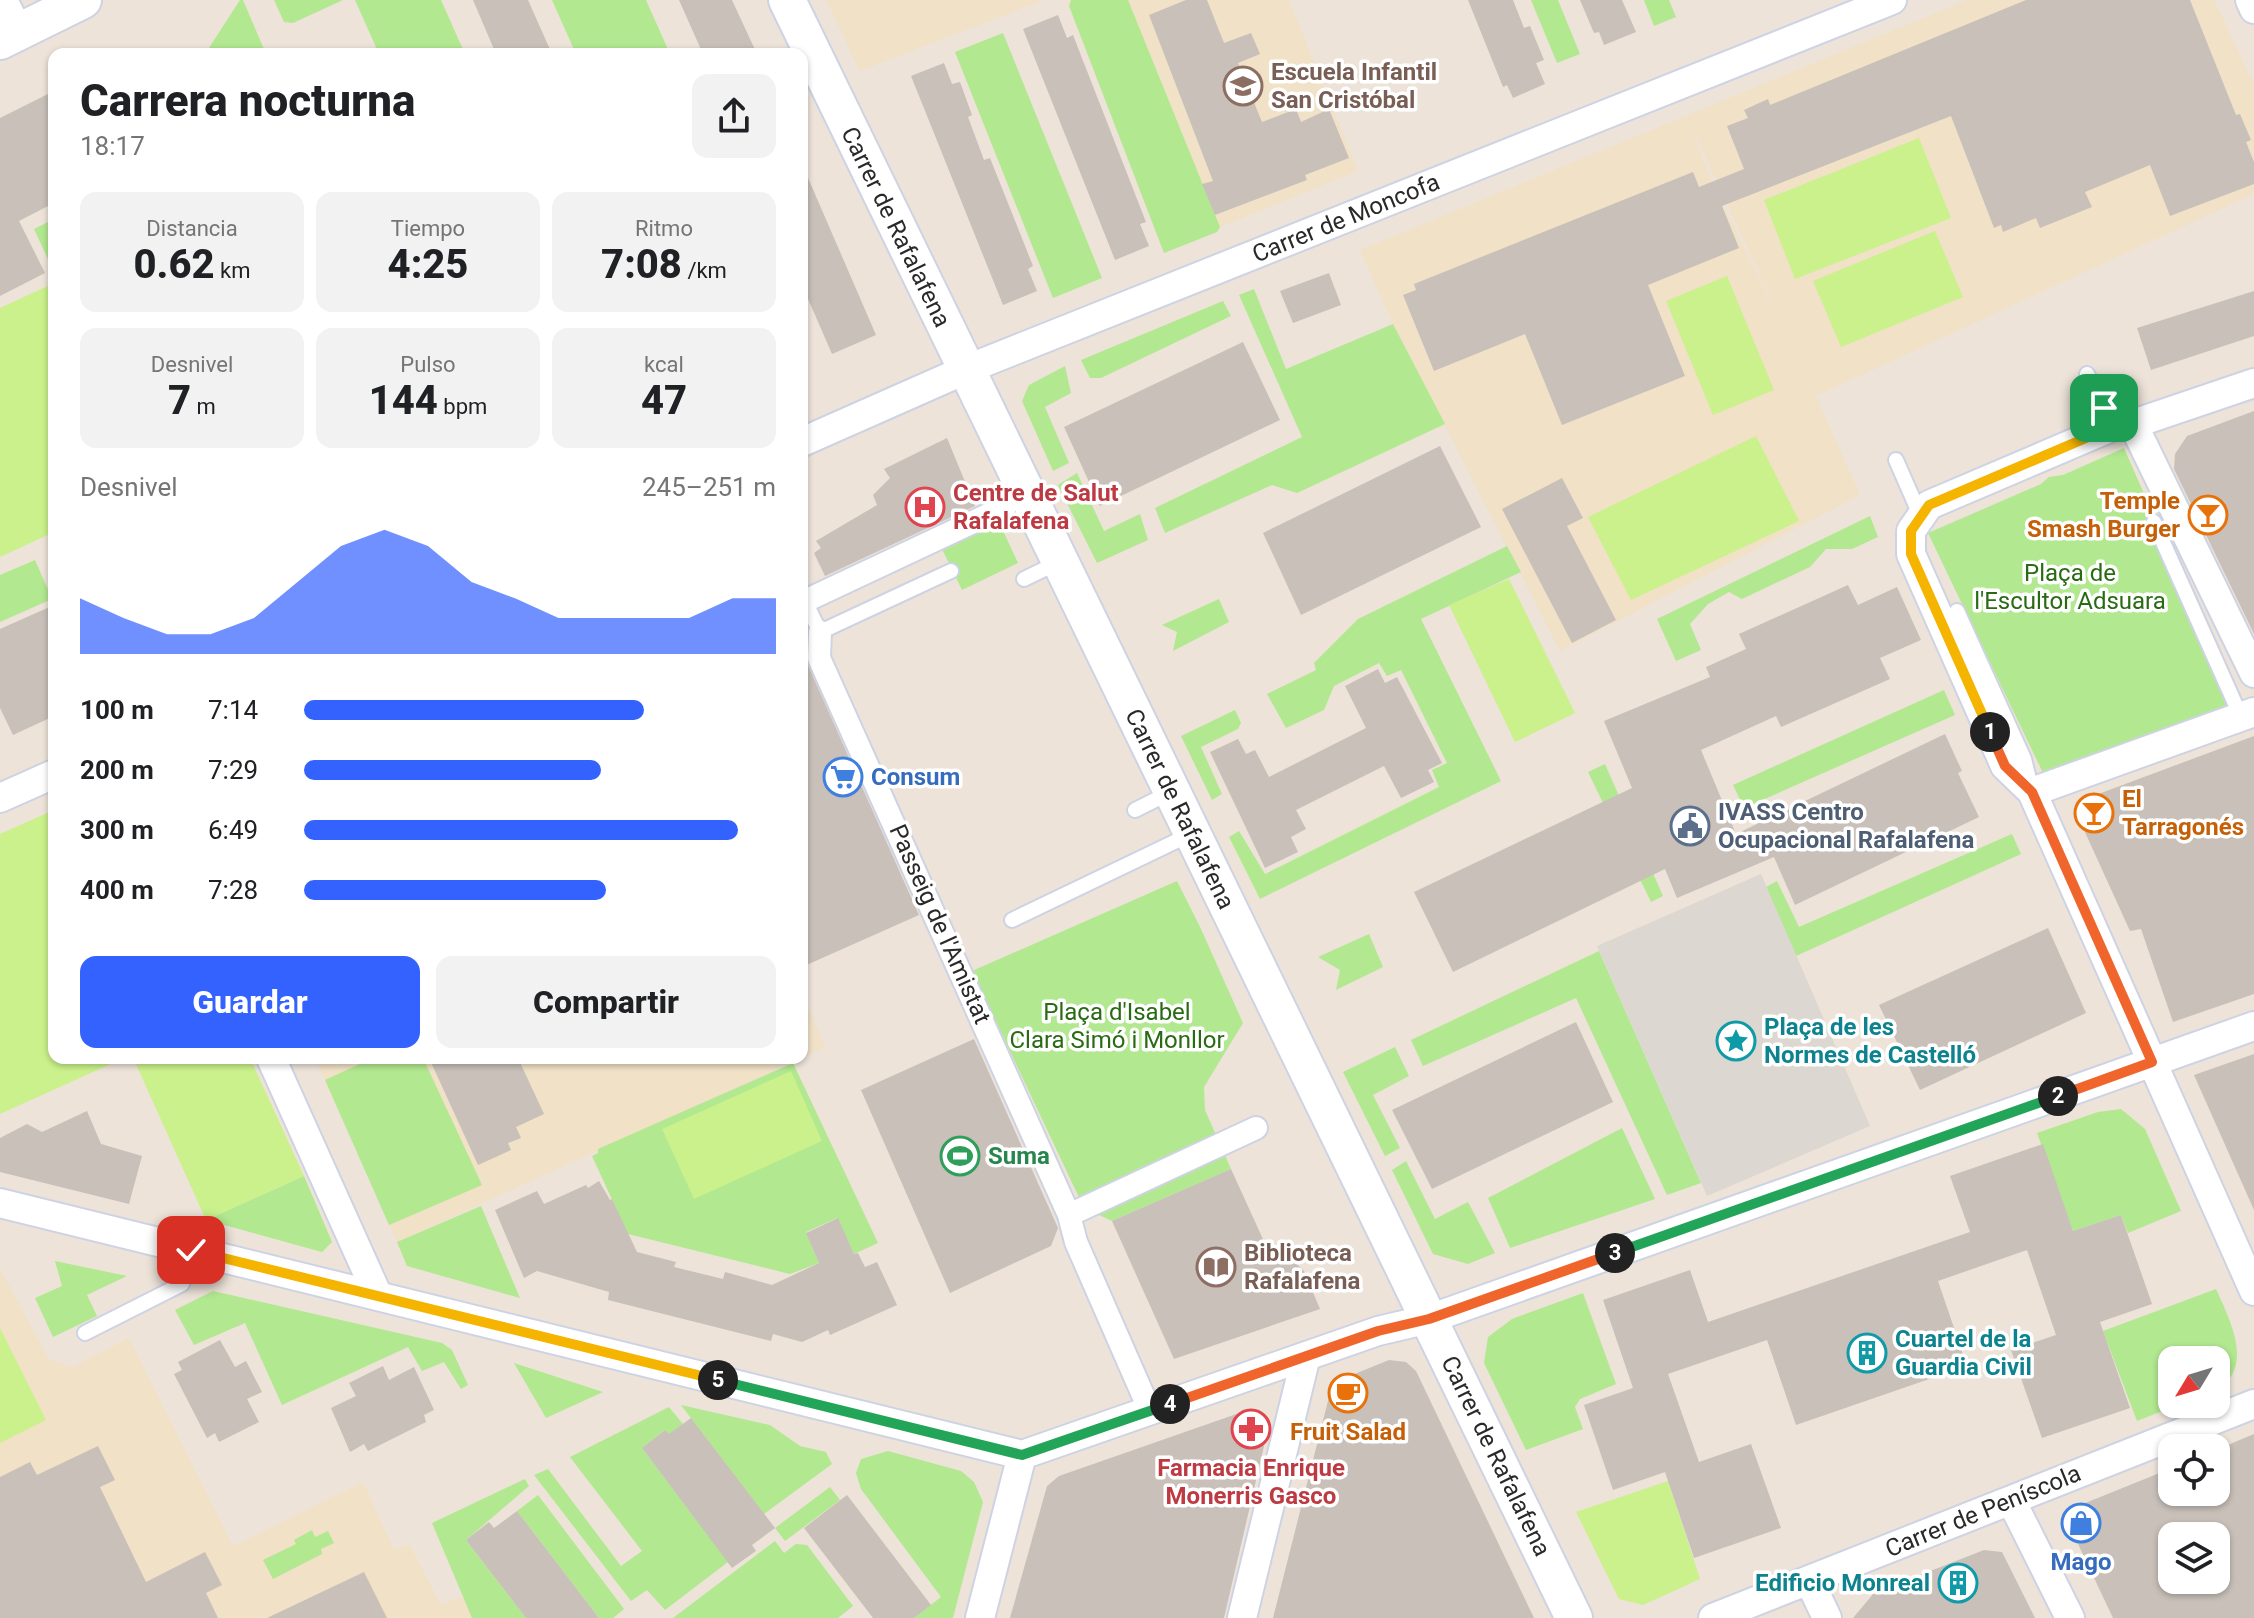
<!DOCTYPE html>
<html lang="es">
<meta charset="utf-8">
<style>
body{margin:0;font-family:Roboto,sans-serif;background:#f2f2f2;color:#202124;height:100vh;display:flex;flex-direction:column;font-size:30px;white-space:nowrap}
*{box-sizing:border-box;margin:0}
p{font-size:26px;color:#757577}
.icon{flex:none;width:44px;height:44px;fill:none;stroke:currentColor;stroke-width:2;stroke-linecap:round;stroke-linejoin:round}
.map{position:relative;flex:1;overflow:hidden}
.drawer{position:absolute;left:48px;top:48px;width:760px;height:1016px;display:flex;flex-direction:column;background:#fff;border-radius:16px;box-shadow:0 2px 6px #0004}
.drawer>*{flex:none}
.needle{width:52px;rotate:232deg}
.buttons{position:absolute;left:2158px;top:1346px;display:grid;gap:16px}
.buttons a{display:grid;place-items:center;width:72px;height:72px;border-radius:16px;background:#fff;box-shadow:0 2px 6px #0004;font-size:40px}
.pin{position:absolute;display:grid;place-items:center;width:68px;height:68px;color:#fff;margin:-34px;border-radius:16px;box-shadow:0 4px 12px #0006}
.km{position:absolute;width:40px;height:40px;margin:-20px;border-radius:50%;background:#222;color:#fff;font-size:22px;line-height:40px;text-align:center}
.round{display:grid;place-items:center;flex:none;width:84px;height:84px;border-radius:16px;background:#f2f2f2}
.overview{display:flex;align-items:center;justify-content:space-between;height:136px;padding:0 32px}
h1{font-size:44px;font-weight:800;line-height:60px}
.stats{display:grid;grid-template-columns:repeat(3,1fr);gap:12px;height:136px;padding:8px 32px}
.stats div{display:grid;align-content:center;border-radius:16px;background:#f2f2f2;text-align:center}
.stats b{font-size:40px;font-weight:800}
.stats small{font-size:22px;font-weight:400}
.stats p{font-size:22px}
.chart{height:224px;padding:16px 32px}
.chart p{display:flex;justify-content:space-between}
.chart svg{width:100%;height:144px;margin-top:8px;fill:#3462ff;opacity:.7}
.action{display:flex;gap:16px;margin-top:auto;padding:16px 32px}
.action a{flex:1;height:92px;border-radius:16px;background:#3462ff;color:#fff;font-size:32px;font-weight:800;line-height:92px;text-align:center}
.action a+a{background:#f2f2f2;color:#202124}
ul{padding:0 32px;list-style:none;font-size:26px}
li{display:grid;grid-template-columns:128px 96px 1fr;align-items:center;height:60px}
li i{height:20px;border-radius:10px;background:#3462ff}
.map>svg:first-child{display:block}
</style>
<div class="map">
<svg width="2254" height="1618" viewBox="0 0 2254 1618">
<rect width="100%" height="100%" fill="#ede3d9"/>
<path fill="#f0e1c7" fill-rule="evenodd" d="M826 0H1044L860 71Z
M1128 0H1289L1358 171 1220 227Z
M1967 0H2214L2254 84V194L1816 396 1860 495 1560 651 1393 324 1360 250ZM1693 132H1694L1790 341 1712 182Z
M802 992 825 1047 802 1058Z
M315 1058H802L397 1242Z
M0 1269 49 1359 72 1367 129 1338 233 1546 363 1482 394 1550 409 1544 441 1605 462 1596 472 1618H0Z"/>
<path fill="#b2e890" d="M240 0H243L266 54H205Z
M274 0H343L293 23 284 22Z
M355 0H441L465 54H379Z
M552 0H646L670 54H576Z
M1071 0H1128L1220 227 1217 232 1164 253 1069 6Z
M1531 0H1558L1580 54 1557 63Z
M1644 0H1669L1676 17 1654 26Z
M1003 33 1102 278 1053 298 955 52Z
M54 219V269L53 270 34 229Z
M1254 289 1286 369 1393 324 1445 424 1297 493 1272 485 1165 533 1155 508 1302 437 1239 295Z
M1223 301 1231 316 1101 378H1090L1081 360Z
M1065 366 1071 393 1045 407 1069 463 1053 471 1022 401 1029 385Z
M2124 448 2235 702 2043 773 1928 533 2041 484 2049 477 2063 475Z
M1077 473 1104 531 1140 514 1148 540 1097 563 1058 485Z
M1870 516 1878 537 1852 549H1826L1810 567 1742 599 1729 592 1708 604 1690 624 1701 650 1676 661 1657 619Z
M999 522 1018 563 962 590 942 549Z
M1507 546 1521 572 1421 619 1501 781 1260 899 1229 837 1239 831 1265 874 1439 787 1432 770 1447 763 1401 670 1387 676 1379 663 1334 686 1324 710 1286 728 1267 694 1316 670 1314 663 1358 619Z
M35 560 52 599 0 622V575Z
M1219 599 1229 622 1173 651 1177 632 1162 625Z
M1944 690 1955 715 1744 808 1733 785Z
M1235 710 1241 723 1238 729 1201 747 1222 794 1212 800 1181 736Z
M1605 764 1663 896 1651 902 1588 772Z
M2012 834 2021 854 1796 956 1766 887 1777 881 1799 927Z
M1177 881 1201 929 1243 1023 1204 1087 1205 1110 1231 1169 1112 1221 1084 1208 972 971Z
M1369 934 1383 967 1336 990 1340 970 1318 957Z
M1599 951 1701 1183 1667 1195 1576 998 1423 1066 1411 1040Z
M1395 1047 1409 1076 1373 1095 1400 1148 1385 1156 1343 1072Z
M373 1058H423L482 1185 389 1225 325 1080Z
M793 1063 878 1243 854 1254 837 1218 806 1232 819 1263 790 1274 628 1234 592 1156 598 1153V1149Z
M2121 1109 2145 1129 2181 1211 2128 1233 2121 1215 2073 1231 2037 1133 2098 1112Z
M1622 1128 1655 1199 1510 1248 1488 1198Z
M1406 1161 1435 1219 1468 1202 1495 1253 1468 1264 1433 1254 1392 1170Z
M304 1176 332 1242 322 1252 206 1220Z
M481 1206 520 1298 407 1266 397 1242Z
M55 1261 127 1276 87 1295 97 1316 53 1337 35 1298 62 1286Z
M2216 1289C2232 1324 2254 1369 2216 1390V1360H2172V1404H2180L2137 1421 2103 1331Z
M213 1291 442 1343 452 1350 468 1385 461 1389 444 1362 422 1371 408 1347 282 1405 245 1323 194 1345 175 1310Z
M1583 1293 1616 1384 1580 1399 1575 1407 1583 1429 1526 1450 1484 1363 1488 1337 1512 1319Z
M514 1363 603 1392 546 1418Z
M681 1405 770 1425 800 1446 826 1452 832 1464 764 1514Z
M669 1407 683 1424 669 1435 665 1430 642 1448 728 1562 665 1610 647 1590 631 1601 534 1475 548 1469 621 1566 642 1551 570 1457Z
M888 1451 961 1471 974 1482 983 1502 953 1618H914L941 1597 861 1489 856 1473 861 1459Z
M525 1479 529 1486 466 1540 526 1618H472L432 1523Z
M830 1487 840 1500 785 1541 775 1528Z
M538 1495 624 1609 613 1618H599L517 1511Z
M312 1530 315 1537 328 1531 334 1543 321 1549 322 1554 273 1579 263 1560 296 1544 294 1540Z
M775 1541 784 1553 796 1544 807 1545 853 1606 838 1618H673Z"/>
<path fill="#caf18b" d="M1919 138 1951 218 1795 279 1764 200Z
M1935 231 1963 297 1841 347 1813 281Z
M1727 276 1774 390 1713 415 1666 301Z
M54 283V532L0 557V308Z
M1756 436 1799 521 1631 600 1588 517Z
M1509 579 1575 713 1515 742 1449 605Z
M54 810V1058H124L0 1114V834Z
M143 1058H250L304 1176 206 1220 135 1062Z
M791 1071 822 1141 694 1199 662 1129Z
M0 1328 46 1420 0 1443Z
M1668 1481 1700 1579 1643 1605 1619 1599 1576 1512Z"/>
<path fill="#dcd7d0" d="M1761 874 1870 1126 1707 1196 1597 946Z"/>
<path fill="#c8c0b9" fill-rule="evenodd" d="M473 0H528L552 54H496Z
M679 0H732L757 54H703Z
M1186 0H1207L1224 43 1251 33 1260 54 1238 63 1262 122 1296 109 1301 122 1329 109 1349 158 1305 175 1307 180 1215 215 1202 184 1213 181 1149 15Z
M1468 0H1513L1524 28 1530 26 1544 60 1536 63 1545 84 1513 98 1507 85 1503 87Z
M1580 0H1622L1636 32 1604 45 1599 32 1594 33Z
M2026 0H2190L2236 115 2240 114 2251 140 2246 142 2254 162V184L2170 216 2150 165 2085 192 2092 207 2040 228 2036 218 2003 232 2001 225 1994 228 1951 116 1722 206 1739 248 1648 285 1685 376 1562 425 1525 334 1434 371 1403 295 1416 290 1414 284 1693 172 1699 187 1744 169 1727 126 1748 118 1744 110 1768 99 1770 105Z
M1058 15 1067 38 1073 35 1146 222 1140 224 1149 246 1115 260 1023 29Z
M944 63 952 84 960 82 972 115 968 117 984 160 990 158 1033 266 1028 269 1037 291 1003 305 911 76Z
M54 91V203L19 221 45 273 0 296V118Z
M802 164 876 335 832 354 802 285Z
M1329 273 1341 305 1293 323 1280 291Z
M2254 291V336L2151 370 2137 328Z
M1243 342 1280 420 1100 506 1064 427Z
M2254 411V634L2174 469 2175 454 2187 436Z
M947 438 975 506 825 576 814 553 821 548 816 541 877 505 873 495 890 478 884 469Z
M1440 446 1481 527 1301 615 1263 533Z
M1562 478 1583 518 1567 526 1616 620 1572 643 1502 509Z
M1848 585 1858 605 1897 587 1921 640 1880 658 1890 679 1781 727 1776 716 1701 750 1736 834 1945 734 1962 771 1958 773 1979 817 1795 905 1774 857 1677 898 1665 869 1453 972 1414 892 1632 788 1604 721 1710 677 1706 667 1746 649 1739 634Z
M54 605V716L13 735 0 708V629Z
M802 652 919 915 802 967Z
M1378 669 1385 683 1397 677 1442 763 1428 770 1434 782 1401 798 1384 766 1296 810 1306 829 1291 837 1298 852 1265 868 1210 752 1238 739 1246 754 1255 750 1269 777 1366 728 1345 686Z
M2254 736V994L2173 1022 2141 929 2130 931 2084 830 2086 811 2093 796Z
M2048 928 2086 1013 1920 1090 1879 1005Z
M1576 1022 1613 1102 1432 1189 1392 1110Z
M974 1039 1058 1228 1051 1246 950 1293 861 1090Z
M2254 1054V1210L2194 1075Z
M429 1058H518L544 1114 516 1127 521 1138 508 1143 511 1150 478 1165Z
M87 1111 101 1144 142 1156 129 1204 0 1172V1138L27 1124 42 1132Z
M2043 1144 2073 1231 2121 1215 2152 1304 2100 1322 2130 1408 2042 1438 2011 1350 2056 1335 2027 1250 1938 1281 1967 1366 1796 1425 1767 1340 1668 1374 1699 1462 1751 1444 1781 1528 1694 1558 1665 1472 1613 1490 1584 1405 1633 1388 1603 1300 1690 1270 1708 1322 1970 1232 1950 1176Z
M1231 1169 1272 1259 1295 1262 1304 1271 1320 1309 1174 1359 1112 1221Z
M599 1181 610 1200 612 1199 637 1252 676 1262 674 1267 723 1279 725 1272 772 1285 819 1263 806 1233 838 1218 854 1254 858 1253 865 1267 877 1262 897 1305 830 1335 828 1330 802 1342 773 1334 771 1341 608 1300 609 1292 537 1271 524 1278 495 1210 537 1191 544 1204 586 1185 588 1188Z
M220 1340 235 1367 246 1361 262 1392 247 1399 259 1422 219 1442 215 1433 207 1438 174 1374 182 1370 178 1362Z
M1389 1360 1406 1362 1416 1371 1534 1618H1273L1330 1393 1340 1380Z
M383 1366 389 1380 414 1367 434 1410 424 1415 426 1422 368 1451 364 1444 350 1452 331 1408 356 1396 349 1383Z
M1245 1411 1257 1413 1268 1429 1224 1618H1010L1047 1486 1059 1476Z
M691 1418 775 1528 752 1545 756 1551 732 1568 642 1448 665 1430 669 1434Z
M2254 1434V1618H2113L2070 1527 2073 1508 2172 1468V1492H2216V1450ZM2172 1536H2216V1580H2172Z
M98 1446 115 1480 100 1487 146 1582 205 1552 222 1585 206 1593 218 1618H0V1477L30 1462 37 1475Z
M847 1495 931 1605 914 1618H873L804 1528Z
M517 1511 599 1618H526L466 1540 489 1522 494 1528Z
M1984 1550 2002 1552 2035 1618H1853L1874 1593Z
M364 1572 387 1618H267Z"/>
<g fill="none" stroke-linecap="round" stroke-linejoin="round">
<defs>
<path id="service" d="M2087 374 2114 426
M1896 460 1921 517
M2154 522 2241 717
M1024 579 1059 562
M802 595 820 632 951 571
M1957 611 2024 759 2030 783
M1135 810 1171 792
M1012 920 1191 834
M85 1333 182 1284 191 1250"/>
<path id="pedestrian" d="M805 601 1005 507
M820 632 819 658 1069 1215 1076 1242 1150 1411
M1069 1215 1256 1128"/>
<path id="minor" d="M3 0 19 32
M2250 0 2254 9
M2133 424 2254 383
M802 442 965 370 1892 0
M2254 673 2133 424 2114 426 1929 505 1911 531V554L2005 766 2032 792 2254 1291
M2032 792 2254 712
M0 798 54 774
M271 1058 378 1296
M0 1203 1022 1455
M1022 1455 1378 1331 1429 1319 2254 1026
M2011 1500 2070 1618
M1809 1580 1827 1618
M980 1618 1022 1455
M1242 1618 1306 1356
M1713 1618 2254 1404"/>
<path id="tertiary" d="M787 0 1574 1618
M0 41 83 0"/>
</defs>
<use href="#service" stroke="#ced3e3" stroke-width="18"/>
<use href="#pedestrian" stroke="#ced3e3" stroke-width="26"/>
<use href="#minor" stroke="#ced3e3" stroke-width="32"/>
<use href="#tertiary" stroke="#ced3e3" stroke-width="40"/>
<use href="#service" stroke="#fff" stroke-width="14"/>
<use href="#pedestrian" stroke="#fff" stroke-width="22"/>
<use href="#minor" stroke="#fff" stroke-width="28"/>
<use href="#tertiary" stroke="#fff" stroke-width="36"/>
</g>
<g fill="none" stroke-linecap="round" stroke-linejoin="round">
<defs>
<path id="split-1" d="M1990 732 1911 554V531L1929 505 2114 426 2104 408"/>
<path id="split-2" d="M1990 732 2005 766 2032 792 2152 1062 2058 1096"/>
<path id="split-3" d="M1615 1253 2058 1096"/>
<path id="split-4" d="M1170 1404 1378 1331 1429 1319 1615 1253"/>
<path id="split-5" d="M718 1380 1022 1455 1170 1404"/>
<path id="split-6" d="M191 1250 718 1380"/>
</defs>
<use href="#split-1" stroke="#fff" stroke-width="16"/>
<use href="#split-2" stroke="#fff" stroke-width="16"/>
<use href="#split-3" stroke="#fff" stroke-width="16"/>
<use href="#split-4" stroke="#fff" stroke-width="16"/>
<use href="#split-5" stroke="#fff" stroke-width="16"/>
<use href="#split-6" stroke="#fff" stroke-width="16"/>
<use href="#split-1" stroke="#f5b400" stroke-width="10"/>
<use href="#split-2" stroke="#f0652b" stroke-width="10"/>
<use href="#split-3" stroke="#22a559" stroke-width="10"/>
<use href="#split-4" stroke="#f0652b" stroke-width="10"/>
<use href="#split-5" stroke="#22a559" stroke-width="10"/>
<use href="#split-6" stroke="#f5b400" stroke-width="10"/>
</g>
<defs>
<symbol id="school-ring" viewBox="-11 -11 22 22"><circle r="9.5" fill="#fff" stroke="#8d6e63" stroke-width="1.5"/><path d="M0-5L7-2L0 1L-7-2ZM-4 1L0 2.5L4 1V4Q0 6-4 4Z" fill="#8d6e63"/></symbol>
<symbol id="hospital-ring" viewBox="-11 -11 22 22"><circle r="9.5" fill="#fff" stroke="#e0444e" stroke-width="1.5"/><path d="M-5-5h3v3.5h4V-5h3V5h-3V1.5h-4V5h-3Z" fill="#e0444e"/></symbol>
<symbol id="bar-ring" viewBox="-11 -11 22 22"><circle r="9.5" fill="#fff" stroke="#e8710a" stroke-width="1.5"/><path d="M-6-5H6L.8 .8V4.5H3.5V6h-7V4.5H-.8V.8Z" fill="#e8710a"/></symbol>
<symbol id="supermarket-ring" viewBox="-11 -11 22 22"><circle r="9.5" fill="#fff" stroke="#3f7fe0" stroke-width="1.5"/><path d="M-6-5.5h2.5l.6 2H6L4.5 2H-2.5L-4.4-4H-6ZM-1.5 3.2a1.3 1.3 0 1 0 .1 0ZM3 3.2a1.3 1.3 0 1 0 .1 0Z" fill="#3f7fe0"/></symbol>
<symbol id="civic-ring" viewBox="-11 -11 22 22"><circle r="9.5" fill="#fff" stroke="#5c6f8a" stroke-width="1.5"/><path d="M-.6-6.5H3V-4.5H.6V-3L4-1V1h2V6H-6V1h2V-1L-.6-3ZM-1.2 2.5V6h2.4V2.5Z" fill="#5c6f8a"/></symbol>
<symbol id="sight-ring" viewBox="-11 -11 22 22"><circle r="9.5" fill="#fff" stroke="#0f9aa8" stroke-width="1.5"/><path d="M0-6L1.8-2.2L6-1.7L2.9 1.2L3.7 5.4L0 3.3L-3.7 5.4L-2.9 1.2L-6-1.7L-1.8-2.2Z" fill="#0f9aa8"/></symbol>
<symbol id="stadium-ring" viewBox="-11 -11 22 22"><circle r="9.5" fill="#fff" stroke="#2e9e5b" stroke-width="1.5"/><path d="M0-5a6.5 5 0 1 0 0 10a6.5 5 0 1 0 0-10ZM-3.5-1.8h7v3.6h-7Z" fill="#2e9e5b"/></symbol>
<symbol id="library-ring" viewBox="-11 -11 22 22"><circle r="9.5" fill="#fff" stroke="#8d6e63" stroke-width="1.5"/><path d="M-6-4Q-3-5.5-.7-3.5V5Q-3 3-6 4ZM6-4Q3-5.5 .7-3.5V5Q3 3 6 4Z" fill="#8d6e63"/></symbol>
<symbol id="building-ring" viewBox="-11 -11 22 22"><circle r="9.5" fill="#fff" stroke="#0f9aa8" stroke-width="1.5"/><path d="M-4-6H4V6H1V3H-1V6H-4ZM-2.5-4.3h1.7v1.8h-1.7ZM.8-4.3h1.7v1.8H.8ZM-2.5-1h1.7V.8h-1.7ZM.8-1h1.7V.8H.8Z" fill="#0f9aa8"/></symbol>
<symbol id="cafe-ring" viewBox="-11 -11 22 22"><circle r="9.5" fill="#fff" stroke="#e8710a" stroke-width="1.5"/><path d="M-5.5-4.5H6V0H3Q3 3.5 0 3.5H-2.5Q-5.5 3.5-5.5 0ZM3-3.2v2h1.7v-2ZM-6 4.5H4V6H-6Z" fill="#e8710a"/></symbol>
<symbol id="pharmacy-ring" viewBox="-11 -11 22 22"><circle r="9.5" fill="#fff" stroke="#e0444e" stroke-width="1.5"/><path d="M-2-6h4v4h4v4h-4v4h-4v-4h-4v-4h4Z" fill="#e0444e"/></symbol>
<symbol id="shop-ring" viewBox="-11 -11 22 22"><circle r="9.5" fill="#fff" stroke="#3f7fe0" stroke-width="1.5"/><path d="M-5-2.5h2.3a2.7 3.5 0 0 1 5.4 0H5L5.5 6h-11ZM-1.5-2.5h3a1.5 2.3 0 0 0-3 0Z" fill="#3f7fe0"/></symbol>
</defs>
<g fill-rule="evenodd">
<use href="#school-ring" x="1221" y="64" width="44" height="44"/>
<use href="#hospital-ring" x="903" y="485" width="44" height="44"/>
<use href="#bar-ring" x="2186" y="493" width="44" height="44"/>
<use href="#supermarket-ring" x="821" y="755" width="44" height="44"/>
<use href="#bar-ring" x="2072" y="791" width="44" height="44"/>
<use href="#civic-ring" x="1668" y="804" width="44" height="44"/>
<use href="#sight-ring" x="1714" y="1019" width="44" height="44"/>
<use href="#stadium-ring" x="938" y="1134" width="44" height="44"/>
<use href="#library-ring" x="1194" y="1245" width="44" height="44"/>
<use href="#building-ring" x="1845" y="1331" width="44" height="44"/>
<use href="#cafe-ring" x="1326" y="1371" width="44" height="44"/>
<use href="#pharmacy-ring" x="1229" y="1407" width="44" height="44"/>
<use href="#shop-ring" x="2059" y="1501" width="44" height="44"/>
<use href="#building-ring" x="1936" y="1561" width="44" height="44"/>
</g>
<g text-anchor="middle" dominant-baseline="central" stroke-width="7" stroke-linejoin="round" paint-order="stroke">
<g font-size="24" font-weight="bold" fill="#785e54" stroke="#fff" text-anchor="start">
<text x="1271" y="72">Escuela Infantil<tspan x="1271" dy="28">San Cristóbal</tspan></text>
<text x="1244" y="1253">Biblioteca<tspan x="1244" dy="28">Rafalafena</tspan></text>
</g>
<g font-size="24" fill="#292929" stroke="#fff">
<text transform="translate(1346 218) rotate(-22)">Carrer de Moncofa</text>
<text transform="translate(896 227) rotate(64)">Carrer de Rafalafena</text>
<text transform="translate(1180 809) rotate(64)">Carrer de Rafalafena</text>
<text transform="translate(940 924) rotate(66)">Passeig de l'Amistat</text>
<text transform="translate(1496 1456) rotate(64)">Carrer de Rafalafena</text>
<text transform="translate(1983 1511) rotate(-22)">Carrer de Peníscola</text>
</g>
<g font-size="24" font-weight="bold" fill="#be3a42" stroke="#fff" text-anchor="start">
<text x="953" y="493">Centre de Salut<tspan x="953" dy="28">Rafalafena</tspan></text>
<text x="1251" y="1468" text-anchor="middle">Farmacia Enrique<tspan x="1251" dy="28">Monerris Gasco</tspan></text>
</g>
<g font-size="24" font-weight="bold" fill="#c56008" stroke="#fff" text-anchor="end">
<text x="2180" y="501">Temple<tspan x="2180" dy="28">Smash Burger</tspan></text>
<text x="2122" y="799" text-anchor="start">El<tspan x="2122" dy="28">Tarragonés</tspan></text>
<text x="1348" y="1432" text-anchor="middle">Fruit Salad</text>
</g>
<g font-size="24" fill="#296b13" stroke="#fff">
<text x="2070" y="573">Plaça de<tspan x="2070" dy="28">l'Escultor Adsuara</tspan></text>
<text x="1117" y="1012">Plaça d'Isabel<tspan x="1117" dy="28">Clara Simó i Monllor</tspan></text>
</g>
<g font-size="24" font-weight="bold" fill="#366cbe" stroke="#fff" text-anchor="start">
<text x="871" y="777">Consum</text>
<text x="2081" y="1562" text-anchor="middle">Mago</text>
</g>
<g font-size="24" font-weight="bold" fill="#4e5e75" stroke="#fff" text-anchor="start">
<text x="1718" y="812">IVASS Centro<tspan x="1718" dy="28">Ocupacional Rafalafena</tspan></text>
</g>
<g font-size="24" font-weight="bold" fill="#0d838f" stroke="#fff" text-anchor="start">
<text x="1764" y="1027">Plaça de les<tspan x="1764" dy="28">Normes de Castelló</tspan></text>
<text x="1895" y="1339">Cuartel de la<tspan x="1895" dy="28">Guardia Civil</tspan></text>
<text x="1930" y="1583" text-anchor="end">Edificio Monreal</text>
</g>
<g font-size="24" font-weight="bold" fill="#27864d" stroke="#fff" text-anchor="start">
<text x="988" y="1156">Suma</text>
</g>
</g>
</svg>
<div class="buttons">
<a><svg class="needle" viewBox="-14 -14 28 28"><path d="M0-13l5 13h-10z" fill="#e53935"/><path d="M0 13l5-13h-10z" fill="#757577"/></svg></a>
<a><svg class="icon" aria-label="locate" viewBox="0 0 24 24"><circle cx="12" cy="12" r="6"/><path d="M12 2v4M12 18v4M2 12h4M18 12h4"/></svg></a>
<a><svg class="icon" aria-label="layers" viewBox="0 0 24 24"><path d="M12 4l9 5-9 5-9-5zM3 14l9 5 9-5"/></svg></a>
</div>
<div class="pin" style="left:2104px;top:408px;background:#1e9e55"><svg class="icon" aria-label="arrive" viewBox="0 0 24 24"><path d="M6 21V4h12l-3 4 3 4H6"/></svg></div>
<div class="pin" style="left:191px;top:1250px;background:#d93025"><svg class="icon" aria-label="check" viewBox="0 0 24 24"><path d="M5 12l5 5 9-10"/></svg></div>
<b class="km" style="left:1990px;top:732px">1</b>
<b class="km" style="left:2058px;top:1096px">2</b>
<b class="km" style="left:1615px;top:1253px">3</b>
<b class="km" style="left:1170px;top:1404px">4</b>
<b class="km" style="left:718px;top:1380px">5</b>
<section class="drawer">
<div class="overview"><div><h1>Carrera nocturna</h1><p>18:17</p></div><a class="round"><svg class="icon" aria-label="share" viewBox="0 0 24 24"><path d="M12 15V3M7 8l5-5 5 5M5 13v7h14v-7"/></svg></a></div>
<div class="stats">
<div><p>Distancia</p><b>0.62<small> km</small></b></div>
<div><p>Tiempo</p><b>4:25</b></div>
<div><p>Ritmo</p><b>7:08<small> /km</small></b></div>
</div>
<div class="stats">
<div><p>Desnivel</p><b>7<small> m</small></b></div>
<div><p>Pulso</p><b>144<small> bpm</small></b></div>
<div><p>kcal</p><b>47</b></div>
</div>
<div class="chart"><p><span>Desnivel</span>245–251 m</p>
<svg viewBox="0 0 160 44" preserveAspectRatio="none"><path d="M0 44V27L10 33L20 38L30 38L40 33L50 22L60 11L70 6L80 11L90 22L100 27L110 33L120 33L130 33L140 33L150 27L160 27V44z"/></svg>
</div>
<ul>
<li><b>100 m</b>7:14<i style="width:72%"></i></li>
<li><b>200 m</b>7:29<i style="width:63%"></i></li>
<li><b>300 m</b>6:49<i style="width:92%"></i></li>
<li><b>400 m</b>7:28<i style="width:64%"></i></li>
</ul>
<div class="action"><a>Guardar</a><a>Compartir</a></div>
</section>
</div>
